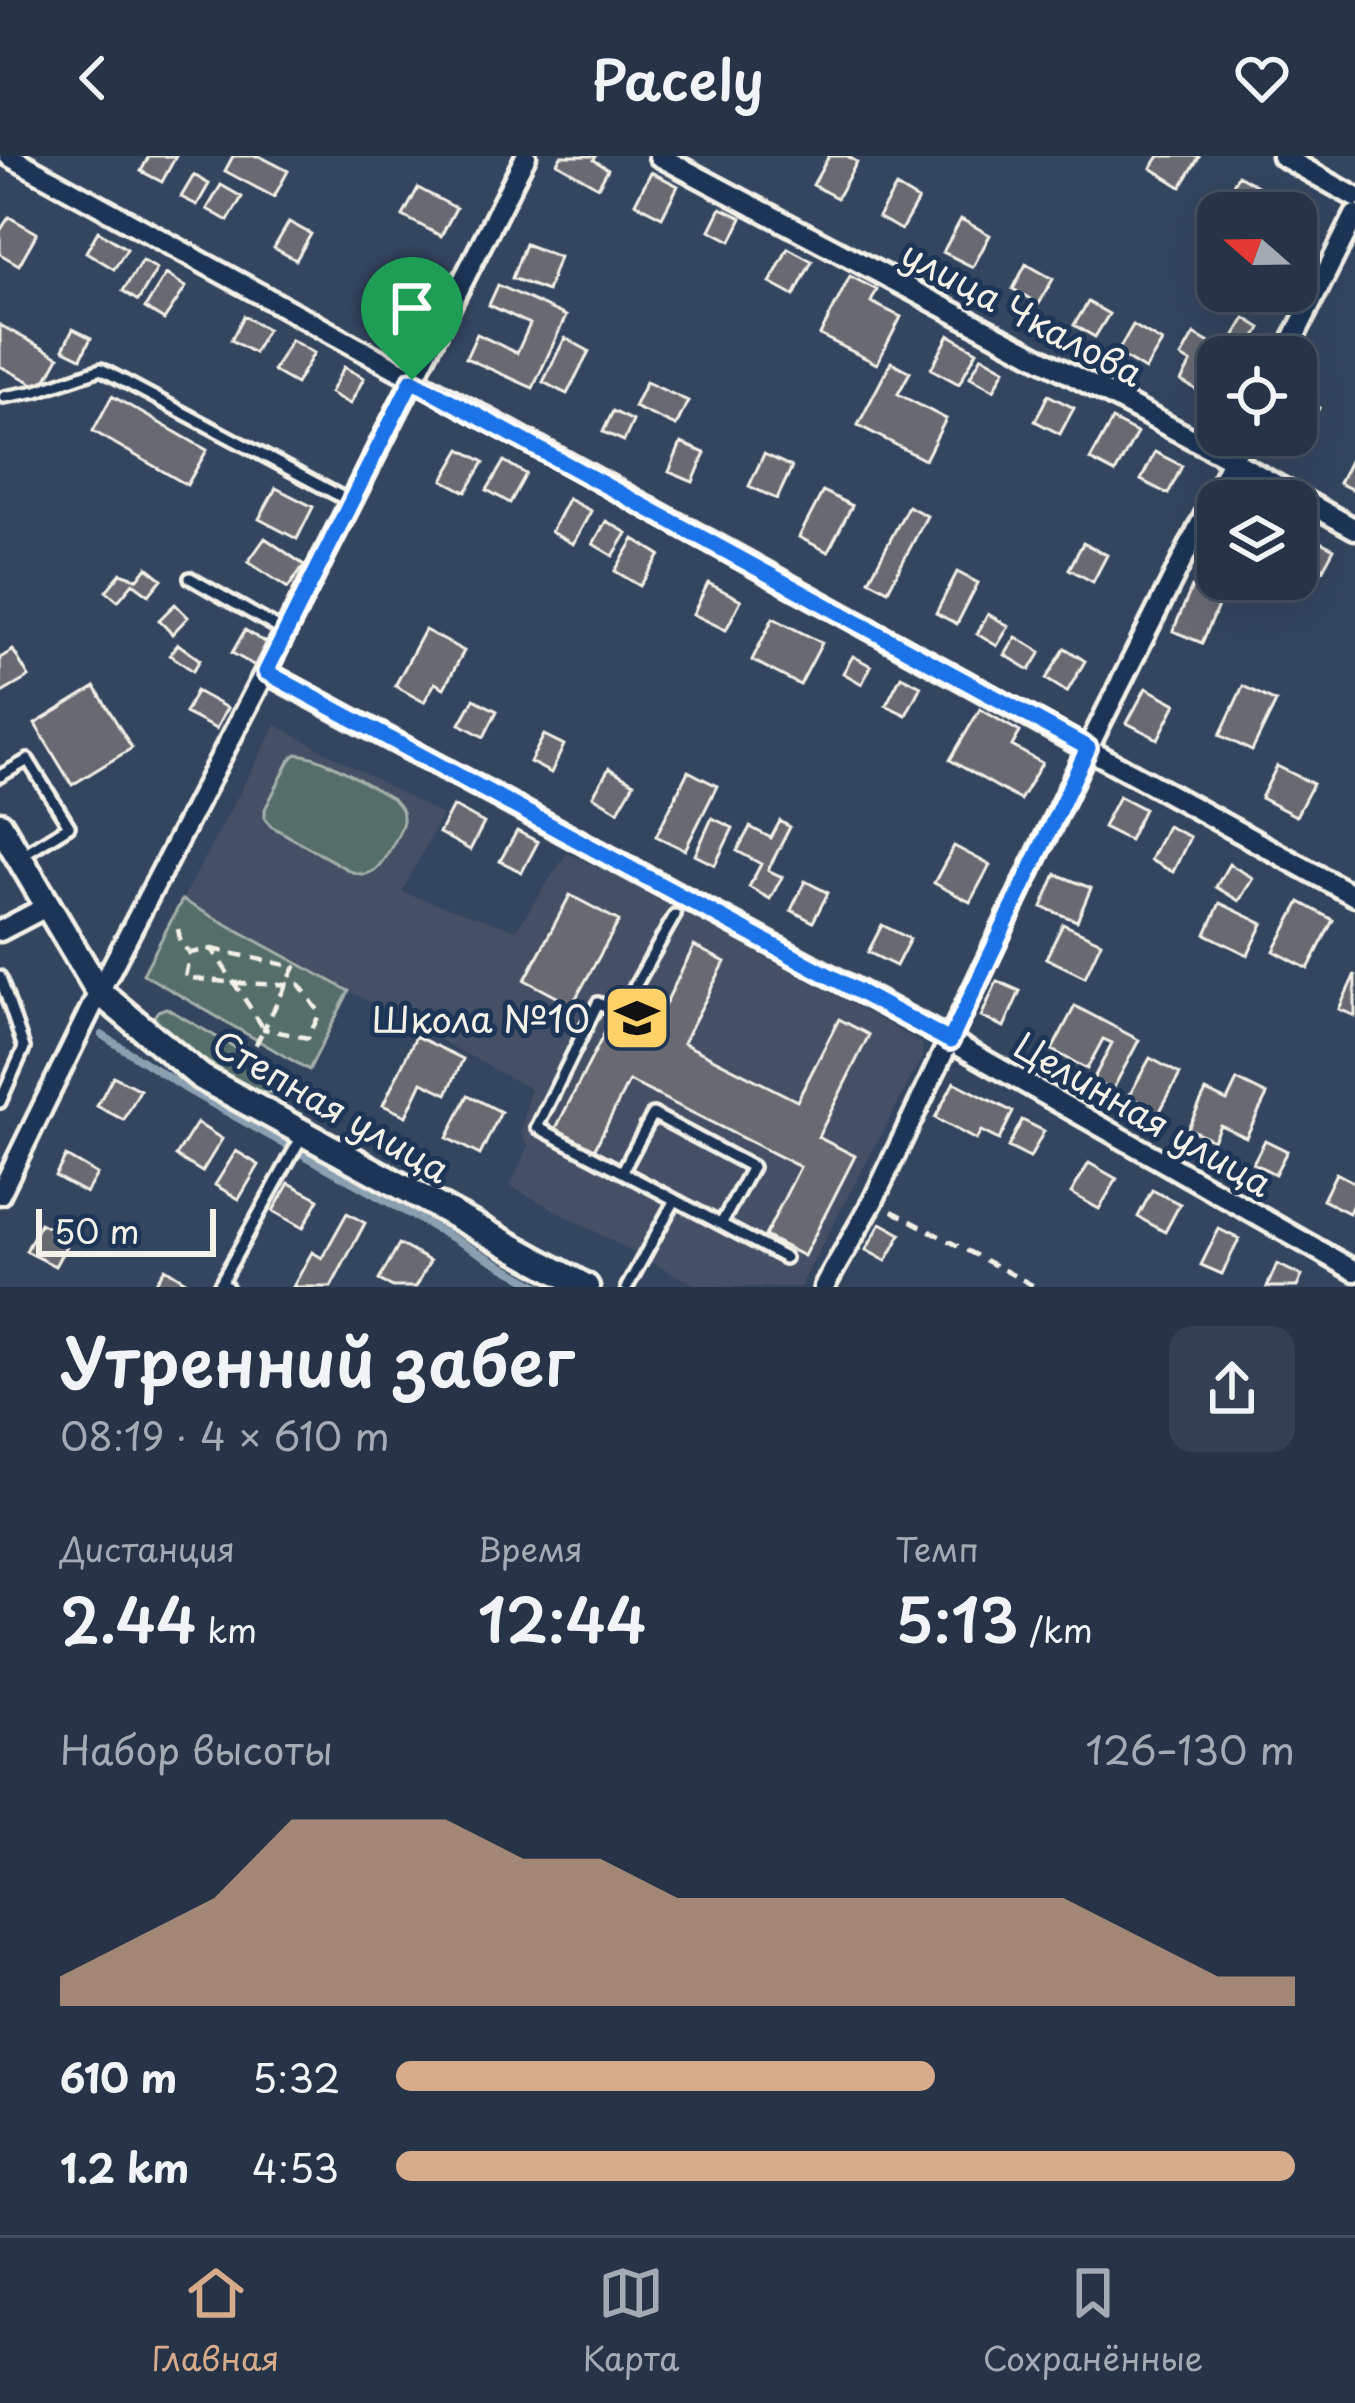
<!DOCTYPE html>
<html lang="ru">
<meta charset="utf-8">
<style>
body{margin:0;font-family:"Playpen Sans",sans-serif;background:#333f52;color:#f1f3f6;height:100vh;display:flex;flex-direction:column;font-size:45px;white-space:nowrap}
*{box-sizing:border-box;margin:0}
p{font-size:39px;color:#a4aab4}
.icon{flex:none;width:66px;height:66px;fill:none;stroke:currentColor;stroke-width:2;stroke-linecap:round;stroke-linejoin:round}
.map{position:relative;height:1131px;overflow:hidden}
.side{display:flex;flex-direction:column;background:#273447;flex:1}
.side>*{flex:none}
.needle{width:78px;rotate:290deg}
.controls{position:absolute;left:1197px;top:36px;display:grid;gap:24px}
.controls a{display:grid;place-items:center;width:120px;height:120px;border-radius:24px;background:#273447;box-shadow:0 12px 48px #0002,0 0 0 3px #434f60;font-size:60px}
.scale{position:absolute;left:36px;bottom:30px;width:180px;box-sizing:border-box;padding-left:12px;border:6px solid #f4f1e8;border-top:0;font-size:33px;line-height:42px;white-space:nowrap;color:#f4f1e8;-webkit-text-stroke:9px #1d3557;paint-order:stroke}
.pin{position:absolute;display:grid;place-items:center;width:102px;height:102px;color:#fff;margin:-123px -51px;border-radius:50% 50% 50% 0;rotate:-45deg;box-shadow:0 0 12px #0007}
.pin .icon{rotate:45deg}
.round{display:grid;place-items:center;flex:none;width:126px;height:126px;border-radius:24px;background:#333f52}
.overview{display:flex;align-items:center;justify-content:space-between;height:204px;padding:0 60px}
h1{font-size:66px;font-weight:600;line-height:90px}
.metrics{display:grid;grid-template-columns:repeat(3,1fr);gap:18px;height:204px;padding:12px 60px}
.metrics div{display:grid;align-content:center}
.metrics b{font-size:60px;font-weight:600}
.metrics small{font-size:33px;font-weight:400}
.metrics p{font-size:33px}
.chart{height:336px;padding:24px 60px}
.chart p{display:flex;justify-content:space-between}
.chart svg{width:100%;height:216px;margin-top:12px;fill:#d6ab8b;opacity:.7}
ul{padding:0 60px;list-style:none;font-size:39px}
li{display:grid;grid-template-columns:192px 144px 1fr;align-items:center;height:90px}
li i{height:30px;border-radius:15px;background:#d6ab8b}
header{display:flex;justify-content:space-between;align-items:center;height:156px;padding:0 60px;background:#273447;font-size:54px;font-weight:600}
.tab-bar{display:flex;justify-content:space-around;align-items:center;height:168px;border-top:3px solid #434f60;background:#273447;font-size:33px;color:#a4aab4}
.tab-bar a{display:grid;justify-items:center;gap:6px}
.tab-bar .current{color:#d6ab8b}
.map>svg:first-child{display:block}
</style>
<header><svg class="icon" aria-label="back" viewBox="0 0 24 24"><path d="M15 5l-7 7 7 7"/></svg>Pacely<svg class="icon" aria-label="heart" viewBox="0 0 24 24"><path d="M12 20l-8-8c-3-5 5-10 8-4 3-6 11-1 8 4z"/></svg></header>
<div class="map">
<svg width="1355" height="1131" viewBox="0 0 1355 1131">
<rect width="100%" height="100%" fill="#34455f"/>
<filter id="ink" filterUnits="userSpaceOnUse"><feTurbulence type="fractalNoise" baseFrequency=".00833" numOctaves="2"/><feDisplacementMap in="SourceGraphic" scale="24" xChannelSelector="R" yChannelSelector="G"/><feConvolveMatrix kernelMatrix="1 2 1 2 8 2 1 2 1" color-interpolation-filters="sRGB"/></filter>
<g filter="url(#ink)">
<path fill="#445065" d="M276 569 442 659 402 736 516 774 567 697 644 732 923 888 922 902 800 1131H698L510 1030 529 990 521 978 530 933 182 744Z"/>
<path fill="#566e6b" stroke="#a5b0aa" stroke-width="3" d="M296 598C324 599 367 629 393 643 398 649 402 652 403 661 405 671 382 710 373 715 364 720 360 718 352 716L271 670 265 663V653L290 604Z
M182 744 349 835 309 914 143 818Z
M166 852 278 916 282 929 276 938 251 933 163 878 153 862 158 855Z"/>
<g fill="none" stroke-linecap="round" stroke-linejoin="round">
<path stroke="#8a9fb0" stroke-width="8" d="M102 879 186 933 540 1131"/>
</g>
<path fill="#696972" stroke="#f4f1e8" stroke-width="3" d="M149 0H176L162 26 141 15Z
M233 0H259L288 15 274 41 225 15Z
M561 0H596L594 4 608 13 598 31 557 7Z
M829 0H847L857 6 837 42 813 29Z
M1159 0H1197L1199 1 1181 31 1151 12Z
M651 16 678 30 662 61 635 47Z
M194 19 209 28 197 49 181 41Z
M1238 19 1263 33 1251 55 1226 41Z
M221 29 242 41 228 65 207 53Z
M896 31 918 44 901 74 878 61Z
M418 32 456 52 441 80 403 60Z
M721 52 742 62 731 85 710 74Z
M9 61 37 77 19 109 0 98V75Z
M961 63 990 79 973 111 943 96Z
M289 66 311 78 296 104 274 92Z
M98 75 127 93 114 113 86 96Z
M525 88 559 101 547 135 512 122Z
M788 92 812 105 794 140 770 127Z
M142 104 157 113 138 145 123 135Z
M1026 108 1053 123 1039 148 1013 133Z
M166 118 186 131 164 164 145 152Z
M850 120 877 134 871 146 901 161 877 208 820 179Z
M395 122 431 142 412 175 377 155Z
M498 129 566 160 533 232 466 202 477 178 517 197 530 168 489 149Z
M1088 146 1109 158 1095 181 1074 169Z
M244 160 267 173 254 197 231 184Z
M1245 162 1261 172 1244 201H1218V246L1181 225 1191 207 1181 201 1194 178 1225 196Z
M0 169 59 201 42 232 0 210Z
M1133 169 1162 186 1145 214 1117 197Z
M73 173 91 182 81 202 63 193Z
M949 179 977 195 959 228 931 213Z
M565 182 589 195 567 238 543 226Z
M291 184 314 197 296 228 273 215Z
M982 200 1005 213 994 234 970 221Z
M891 206 910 216 898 238 946 263 925 304 858 269Z
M344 211 364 222 350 248 330 237Z
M646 226 688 245 676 270 634 251Z
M1048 239 1074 252 1060 278 1035 265Z
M112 240 207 294 187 329 93 275Z
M1299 242 1319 252 1293 301 1273 291 1279 279H1296V248Z
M613 255 633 265 624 285 603 276Z
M1112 264 1137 277 1115 317 1090 304Z
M681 287 705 297 693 326 669 316Z
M461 293 484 306 466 336 443 324Z
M1355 295V335L1339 327Z
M1155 296 1182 310 1168 338 1141 324Z
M764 298 792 311 777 343 749 330Z
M504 305 526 318 510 347 487 334Z
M276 332 313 351 297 383 259 363Z
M823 335 852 350 828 396 799 381Z
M568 343 591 355 573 388 551 376Z
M908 350 927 360 888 434 869 424Z
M606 365 627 377 613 400 593 388Z
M1307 379 1334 393 1316 426 1296 416V399Z
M265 382 304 409 288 432 248 406Z
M634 383 660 399 640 430 615 415Z
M1083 387 1107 399 1093 426 1069 413Z
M147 411 162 423 149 439 133 427 118 445 106 435 121 417 138 423Z
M957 416 978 427 957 468 936 457Z
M708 427 741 444 726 474 693 458Z
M1192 431 1221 443 1202 487 1173 475Z
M175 448 188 461 172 478 159 464Z
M988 458 1009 470 997 490 977 478Z
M773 462 822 487 800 529 752 504Z
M245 474 269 489 257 511 232 497Z
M425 474 464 495 444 532 435 527 424 546 395 530Z
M1016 481 1041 496 1030 514 1005 499Z
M178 488 200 504 193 515 170 499Z
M1065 492 1085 505 1067 536 1046 523Z
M13 494 29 521 0 538V502Z
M853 500 871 510 862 528 843 517Z
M901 520 921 530 906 559 886 549Z
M1243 530 1276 546 1252 595 1220 579Z
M95 531 132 592 72 629 35 568Z
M1146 532 1176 548 1158 583 1127 567Z
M196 535 227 552 216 573 185 557Z
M474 543 497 555 484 581 460 568Z
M980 553 1020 576 1012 590 1042 607 1020 644 950 604Z
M544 579 564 589 551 617 530 606Z
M1277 610 1313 628 1296 660 1261 642Z
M609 612 634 627 618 655 593 640Z
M688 615 717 630 685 694 656 680Z
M1119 640 1144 653 1129 684 1103 671Z
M453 650 484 667 470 694 439 677Z
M712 662 733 672 715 709 695 699Z
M780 665 790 671 768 714 782 721 770 743 749 731 761 708 737 695 750 671 771 682Z
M1167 670 1190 681 1173 716 1150 704Z
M517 675 538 686 522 716 500 705Z
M954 690 990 709 970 746 934 727Z
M1229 708 1253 722 1239 745 1216 731Z
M1056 718 1091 732 1077 765 1042 751Z
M805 725 828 737 813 766 791 754Z
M570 739 619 765 572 849 525 824Z
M1300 746 1333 764 1308 813 1274 795Z
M1220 747 1263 768 1248 799 1206 778Z
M1063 768 1101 786 1085 821 1046 802Z
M882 769 910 783 896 810 868 796Z
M694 790 725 806 683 887 797 945 839 863 869 879 818 981 855 1000 804 1100 765 1080 800 1011 629 925 594 994 555 974 606 874 643 893Z
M1355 818V860L1339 853Z
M997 825 1020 835 1004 871 981 861Z
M1075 850 1139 884 1112 935 1093 924 1112 887 1103 883 1087 913 1052 894Z
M416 880 463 903 447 938 422 926 406 960 383 949Z
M1150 902 1180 918 1159 957 1129 940Z
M113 920 140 934 124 964 97 950Z
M1237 924 1267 939 1246 981 1220 969 1213 984 1188 972 1206 935 1227 945Z
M954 926 1013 956 999 984 981 975 976 984 935 962Z
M468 939 501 956 480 999 447 982Z
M1022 964 1044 975 1030 1002 1008 991Z
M197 967 222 983 202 1016 176 1000Z
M1265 984 1287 995 1275 1018 1253 1007Z
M236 995 259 1009 239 1043 215 1029Z
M66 1000 97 1018 86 1037 55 1020Z
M1089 1007 1117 1023 1099 1053 1071 1037Z
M1336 1017 1355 1027V1044L1349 1057 1323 1044Z
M289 1027 319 1043 303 1072 273 1055Z
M1152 1034 1180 1048 1165 1076 1138 1061Z
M347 1057 365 1067 331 1131H293L312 1096 322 1102Z
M40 1067 70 1083 55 1110 26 1095Z
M881 1067 901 1078 886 1105 866 1094Z
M1219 1073 1239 1083 1222 1118 1201 1109Z
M399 1088 430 1105 416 1131H393L379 1124Z
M1277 1108 1302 1120 1297 1131H1267Z
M165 1112 195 1131H153Z"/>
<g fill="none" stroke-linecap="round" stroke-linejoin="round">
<defs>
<path id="service" d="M4 241 37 235 101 213 351 346
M190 422 285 476
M0 620 28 604 69 670 19 701
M675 759 620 857 598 847 537 971 785 1102
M0 821 24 892 0 946
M622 1016 653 958 752 1011 721 1068
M227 1131 220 1128 301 982
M627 1131 675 1044"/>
<path id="minor" d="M9 0 1355 740
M659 0 1232 304 1355 373
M1282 0 1355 41
M1284 201 1355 59
M265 516 935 876 1355 1115
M0 775 48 750
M0 1038 99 836 265 516 526 0
M824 1131 873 1045 1088 592 1245 279"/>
<path id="tertiary" d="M0 669 99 836 201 921 586 1131"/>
</defs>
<use href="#service" stroke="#f4f1e8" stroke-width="18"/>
<use href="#minor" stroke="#f4f1e8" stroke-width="27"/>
<use href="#tertiary" stroke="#f4f1e8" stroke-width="33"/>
<path stroke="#f4f1e8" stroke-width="4.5" stroke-dasharray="12 9" stroke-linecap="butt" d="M178 773 181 788 190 797
M212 793 295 811 264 873 308 882 320 857 299 828C260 829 223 827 185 821L190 797 212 793 264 873 255 890
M892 1055 1036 1131"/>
<use href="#service" stroke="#1d3557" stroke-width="9"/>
<use href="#minor" stroke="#1d3557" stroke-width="18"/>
<use href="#tertiary" stroke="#1d3557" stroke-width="24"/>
</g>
</g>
<g fill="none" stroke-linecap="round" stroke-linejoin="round" filter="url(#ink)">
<defs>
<path id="route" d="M412 224 1088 592 950 885 266 516Z"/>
</defs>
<use href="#route" stroke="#fff" stroke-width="24"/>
<use href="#route" stroke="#1a73e8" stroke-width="15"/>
</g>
<defs>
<symbol id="school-square" viewBox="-11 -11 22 22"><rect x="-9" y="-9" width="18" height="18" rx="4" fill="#ffd166" stroke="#1d3557"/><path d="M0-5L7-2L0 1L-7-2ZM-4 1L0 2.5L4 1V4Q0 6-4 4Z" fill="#111"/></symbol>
</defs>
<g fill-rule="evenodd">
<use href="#school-square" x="599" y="824" width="76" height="76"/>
</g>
<g text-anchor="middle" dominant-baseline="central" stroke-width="10" stroke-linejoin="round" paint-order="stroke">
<g font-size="36" fill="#f4f1e8" stroke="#1d3557">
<text transform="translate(1023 156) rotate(28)">улица Чкалова</text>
<text transform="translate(332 949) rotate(30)">Степная улица</text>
<text transform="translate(1144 957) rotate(30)">Целинная улица</text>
</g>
<g font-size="36" fill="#f4f1e8" stroke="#1d3557" text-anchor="end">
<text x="590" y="862">Школа №10</text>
</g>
</g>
</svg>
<div class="controls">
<a><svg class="needle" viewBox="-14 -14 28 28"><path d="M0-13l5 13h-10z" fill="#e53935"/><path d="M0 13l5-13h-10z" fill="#a4aab4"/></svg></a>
<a><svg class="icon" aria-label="locate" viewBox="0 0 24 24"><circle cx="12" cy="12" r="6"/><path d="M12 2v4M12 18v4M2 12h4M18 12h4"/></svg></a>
<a><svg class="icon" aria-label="layers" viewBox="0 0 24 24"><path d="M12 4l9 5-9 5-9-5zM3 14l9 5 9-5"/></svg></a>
</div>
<div class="scale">50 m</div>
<div class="pin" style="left:412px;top:224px;background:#1e9e55"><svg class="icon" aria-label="arrive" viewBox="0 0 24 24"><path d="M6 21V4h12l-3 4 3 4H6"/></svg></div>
</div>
<section class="side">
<div class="overview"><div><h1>Утренний забег</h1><p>08:19 · 4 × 610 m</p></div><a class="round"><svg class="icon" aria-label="share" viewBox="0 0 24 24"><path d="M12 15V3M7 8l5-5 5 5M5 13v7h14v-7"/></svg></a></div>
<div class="metrics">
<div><p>Дистанция</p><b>2.44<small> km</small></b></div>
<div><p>Время</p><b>12:44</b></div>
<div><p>Темп</p><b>5:13<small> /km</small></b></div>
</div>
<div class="chart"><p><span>Набор высоты</span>126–130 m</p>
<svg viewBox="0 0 160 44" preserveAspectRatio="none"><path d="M0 44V38L10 30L20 22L30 6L40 6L50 6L60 14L70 14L80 22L90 22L100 22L110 22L120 22L130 22L140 30L150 38L160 38V44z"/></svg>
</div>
<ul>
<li><b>610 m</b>5:32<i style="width:60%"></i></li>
<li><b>1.2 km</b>4:53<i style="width:100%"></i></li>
</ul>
</section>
<nav class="tab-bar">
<a class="current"><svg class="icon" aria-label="home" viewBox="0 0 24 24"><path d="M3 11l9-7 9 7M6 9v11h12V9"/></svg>Главная</a>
<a><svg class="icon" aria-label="map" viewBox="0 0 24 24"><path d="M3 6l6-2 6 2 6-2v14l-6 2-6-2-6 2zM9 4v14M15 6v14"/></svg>Карта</a>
<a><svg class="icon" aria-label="saved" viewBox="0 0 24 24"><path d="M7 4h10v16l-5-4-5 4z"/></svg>Сохранённые</a>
</nav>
